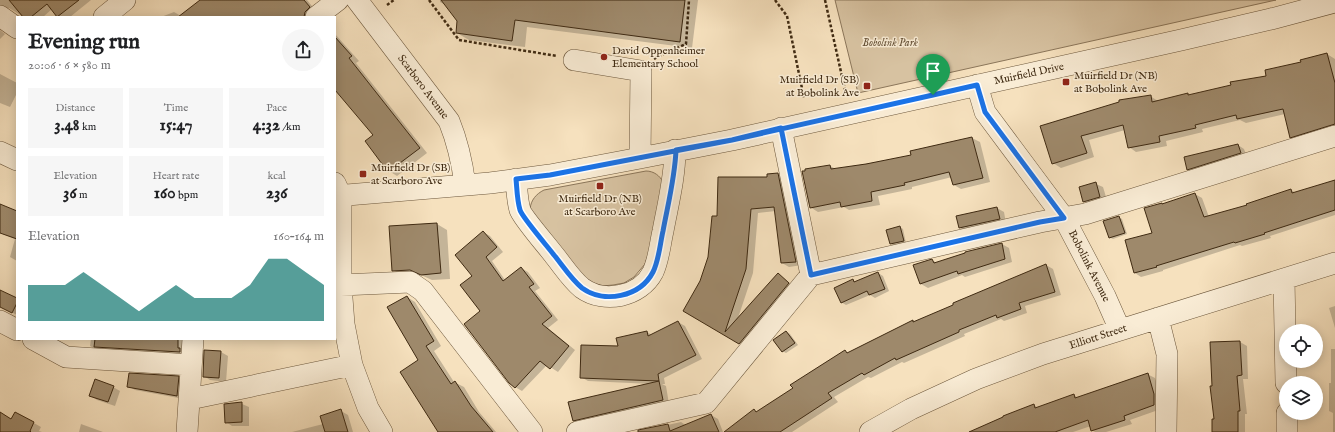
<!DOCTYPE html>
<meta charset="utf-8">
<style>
body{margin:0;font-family:"IM FELL English",serif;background:#f6f6f6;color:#202124;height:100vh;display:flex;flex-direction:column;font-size:15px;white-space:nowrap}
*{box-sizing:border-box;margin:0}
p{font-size:13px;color:#757577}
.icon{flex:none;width:22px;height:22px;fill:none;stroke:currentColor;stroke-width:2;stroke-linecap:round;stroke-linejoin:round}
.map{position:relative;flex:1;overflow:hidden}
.side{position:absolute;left:16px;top:16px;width:320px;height:324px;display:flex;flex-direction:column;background:#fff;border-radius:0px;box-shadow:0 2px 10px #0003}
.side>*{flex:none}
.controls{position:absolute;left:1279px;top:324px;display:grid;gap:8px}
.controls a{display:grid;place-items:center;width:44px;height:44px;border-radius:50%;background:#fff;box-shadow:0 2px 10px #0003;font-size:20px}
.pin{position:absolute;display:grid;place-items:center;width:34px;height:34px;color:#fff;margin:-41px -17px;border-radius:50% 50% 50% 0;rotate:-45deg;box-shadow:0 0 4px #0007}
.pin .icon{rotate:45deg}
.round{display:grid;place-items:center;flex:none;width:42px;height:42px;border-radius:21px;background:#f6f6f6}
.summary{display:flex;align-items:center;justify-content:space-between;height:68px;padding:0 12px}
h1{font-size:22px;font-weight:700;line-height:30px}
.figures{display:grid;grid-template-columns:repeat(3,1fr);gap:6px;height:68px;padding:4px 12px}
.figures div{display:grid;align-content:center;border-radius:0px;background:#f6f6f6;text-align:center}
.figures b{font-size:17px;font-weight:700}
.figures small{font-size:11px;font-weight:400}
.figures p{font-size:11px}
.chart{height:112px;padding:8px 12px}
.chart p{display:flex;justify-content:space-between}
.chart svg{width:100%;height:72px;margin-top:4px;fill:#0f766e;opacity:.7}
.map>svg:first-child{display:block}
</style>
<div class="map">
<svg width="1335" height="432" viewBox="0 0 1335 432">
<rect width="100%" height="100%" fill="#f6e1be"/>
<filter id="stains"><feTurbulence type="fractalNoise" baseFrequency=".005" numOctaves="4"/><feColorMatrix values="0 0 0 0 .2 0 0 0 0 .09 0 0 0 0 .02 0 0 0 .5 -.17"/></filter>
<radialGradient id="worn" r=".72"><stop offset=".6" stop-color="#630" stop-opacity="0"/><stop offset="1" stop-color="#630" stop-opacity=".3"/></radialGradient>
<path fill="#d7c2a1" stroke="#8b765a" d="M835 0H1276L858 93Z
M646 171C654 171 660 176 663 182L649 252 645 264 634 277 624 283 613 285 602 286 591 282 578 272 530 209C531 200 536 194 544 190Z"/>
<path fill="#0003" d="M0 0H91L70 17H59L52 9 43 17H24L9 8 2 9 0 11Z
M201 0H307L316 11 311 17H161L174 12 181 16Z
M440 0H698L692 48 527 27 525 47 469 40 457 33 458 21 447 6 440 2Z
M0 30 5 34 0 39Z
M335 34 359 61 356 63 427 153 397 176 389 171 374 135 335 88Z
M1327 54 1335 59V129L1298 141 1291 137 1285 114 1246 123 1240 120 1202 129 1203 132 1166 141 1167 146 1136 152 1129 147 1125 130 1089 140 1094 157 1061 168 1053 163 1041 126 1150 96 1158 101 1188 94 1190 96 1267 77 1302 62Z
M0 74 17 83V93L10 107 0 103Z
M972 138 980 142 990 182 961 189 954 185 952 177 912 187V189L878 196 880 205 849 210 844 207 818 212 810 207 830 166 836 169 912 156 911 152Z
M1238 145 1244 149 1247 157 1195 173 1188 169Z
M778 174 785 178 802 265 789 267 782 263 776 211 758 213 753 273 737 321 778 274 795 287 746 347 685 311 701 282 709 257 718 217 768 178Z
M1335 181V215L1270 236 1271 238 1242 246 1240 245 1163 270V271L1141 277 1135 273 1153 234 1162 204 1164 205 1195 194 1202 198 1209 217 1248 206 1291 190 1296 193Z
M1096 184 1103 187 1107 200 1091 205 1084 201Z
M0 205 17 213V261L10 257 15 239 0 233Z
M997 208 1004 212 1006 223 967 232 960 228Z
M1119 217 1122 219 1127 234 1113 239 1109 237Z
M437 224 447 230 450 279 432 280 421 275 403 276 393 270Z
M900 227 903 229 906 243 894 246 891 244Z
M483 232 490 236 503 252 492 261 505 280 521 268 528 272 540 288 535 291 558 320 548 328 575 350 558 372 547 365 522 391 515 387 481 312 474 276Z
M1002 244 1009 248 1012 262 965 277 962 275 928 288 921 284 932 260 937 263Z
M1046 265 1053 269 1061 295 1025 306 1027 313 1004 321 1001 319 964 334 965 336 904 363 902 362 871 378 868 377 834 397 838 402 792 432H726L754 410 757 412 794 389 845 352 849 353 913 321 914 322 955 306 954 304Z
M878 273 883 276 889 291 875 298 870 295 846 305 841 302 853 280 856 282Z
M0 291 17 299V315L0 306Z
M407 297 415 302 441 346 434 351 454 382 464 387 479 412 496 432H439L419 360Z
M1335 306V328L1329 308Z
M678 322 685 326 702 359 664 378 665 384H662L666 386 669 404 580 424 573 421 651 384 588 381 581 377 619 347 647 332 652 335Z
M787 332 790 334 798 345 786 353 782 351Z
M91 339H185L187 356 97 350 90 346Z
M1240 342 1247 346 1248 379H1243L1247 414H1245V432H1213L1215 420 1211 343Z
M1331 349H1335V432H1333V413L1329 411V383H1331Z
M221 352 228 356 226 382 210 380 204 376Z
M1147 374 1155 378 1162 398 1161 409 1130 420 1132 424 1106 432H1095L1092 430 1091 426 1073 432H972L1034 405 1038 408 1074 395 1078 398Z
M178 377 185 381 184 399 135 390 128 386Z
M113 387 120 391 115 406 97 400 91 396Z
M242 404 249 407V426H232L226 422Z
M341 411 348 415 353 432H292L323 424Z
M0 412 12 420 16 413 41 427 39 431 42 432H0Z
M711 415 718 419 723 432H636L681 422 687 426Z
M81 424 103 432H79Z"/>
<path fill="#9e896b" stroke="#3f2a12" d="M9 0H79L57 17 47 4 31 17H23Z
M200 0H304L310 7 305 12 304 17H178Z
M441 0H685L680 42 515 20 512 41 456 33 457 21Z
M335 37 352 56 349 58 420 148 388 172 365 141 373 135 335 90Z
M1327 53 1335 83V124L1290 138 1283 109 1237 119 1236 115 1195 125 1196 128 1159 136 1160 142 1128 148 1123 125 1081 136 1087 153 1052 164 1040 126 1119 102V100L1151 95 1152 102 1188 93V95L1231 85 1230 82 1266 76 1265 70 1301 62 1300 60Z
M972 137 983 178 953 185 949 172 904 183 905 185 871 192 872 201 841 207 840 202 810 208 802 171H805V169L830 165 831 169 866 164 911 155 910 151Z
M1238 144 1241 153 1187 170 1184 157Z
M778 173 796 262 781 263 774 207 751 209 746 269 725 332 778 273 789 283 739 344 683 311 700 281 708 257 712 216H717L718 177H767V174Z
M1335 180V210L1264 233 1265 234 1235 243 1234 242 1156 266 1157 267 1134 273 1125 240 1152 233 1144 208 1162 203V204L1195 193 1204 217 1247 205 1246 204 1291 189 1292 193Z
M1096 182 1100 197 1083 202 1079 187Z
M0 204 17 211V239L0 233Z
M997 207 1000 219 959 228 956 216Z
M1119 216 1125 233 1109 238 1103 221Z
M437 223 441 273 421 275 410 270 392 271 389 226Z
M900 226 904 241 890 244 886 230Z
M483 231 497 247 486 257 503 281 521 267 534 284 529 287 552 316 542 324 569 346 550 369 540 361 515 388 509 383 464 324 480 311 460 285 472 276 455 255Z
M1002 243 1005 259 958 274 957 271 920 284 913 265 932 259 934 263 965 253V252Z
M1046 264 1055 292 1019 303 1021 309 997 318 996 315 959 330V332L896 360 895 358 864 375 862 373 828 393 832 398 780 432H724L754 409 756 412 793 388 790 385 845 350 847 353 913 320V322L953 305V303Z
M878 272 885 289 869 295 867 291 841 303 834 288 853 279 854 282Z
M0 290 17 298V303L12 313 0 307Z
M407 296 434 341 426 346 451 384 455 381 471 406 493 432H438L400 372 418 360 387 307Z
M678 321 696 355 658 374 659 381 580 378 581 345 618 346 616 338 647 331 648 336Z
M786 331 795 343 782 352 773 340Z
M95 339H178V348H180V352L94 347Z
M1240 341 1242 375 1237 376 1240 411H1238V432H1212V419H1214L1210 386H1212L1210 342Z
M204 350 221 351 219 378 203 377Z
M129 373 179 376 177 396 127 387Z
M1148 373 1154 394V405L1124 416 1125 420 1091 431 1088 420 1055 432H969L1003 417V416L1034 404 1035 408 1074 394 1075 398Z
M95 379 114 386 108 402 89 396Z
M659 381 663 400 573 421 568 402Z
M242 402V422L225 423 224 404Z
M341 409 348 432H325L320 416Z
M0 412 11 419 15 412 34 422 30 431 31 432H0Z
M711 414 719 432H638V430L668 424 670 431Z"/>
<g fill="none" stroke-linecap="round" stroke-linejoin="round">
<defs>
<path id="minor" d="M357 0 449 121C458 143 462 161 465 185
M0 16 17 28
M104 17 125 0
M316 17 338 0
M574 60 641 71 640 158
M977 85 985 112 1064 218 1105 296 1120 330
M781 128 811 275
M0 152 17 160
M516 179C517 189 517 200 520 210 522 217 548 247 554 255 563 266 571 279 582 288 604 304 640 297 653 272 659 259 660 244 663 231 668 204 675 177 675 150
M335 183 341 196V285L344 324 352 365 368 408 382 432
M335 196 490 183 550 175 640 158 732 140 1181 40 1271 19 1335 2
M1284 279 1286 383
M341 285 410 282 423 291 532 432
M1158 318 1167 354 1166 432
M0 321 17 330
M33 339 66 357 191 365
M190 399 352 365
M1287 413V432
M187 432 193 339
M577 432 706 403 811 275 1040 222 1085 214 1335 136
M870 432 911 409 976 379 1043 354 1335 263"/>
</defs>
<use href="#minor" stroke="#6d583d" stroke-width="22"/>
<path stroke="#3f2a12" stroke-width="2.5" stroke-dasharray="3 2" stroke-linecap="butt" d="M429 0 459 40 557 56
M775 0 787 16 804 98
M825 0 845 90
M387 5 394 0
M654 59 657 57 686 44 689 0"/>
<use href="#minor" stroke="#f9ecd5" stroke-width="21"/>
</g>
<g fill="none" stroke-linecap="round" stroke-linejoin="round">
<defs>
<path id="route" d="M933 95 732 140 550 175 516 179C517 189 517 200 520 210 522 217 548 247 554 255 563 266 571 279 582 288 604 304 640 297 653 272 659 260 660 244 663 231 668 204 675 177 676 150L732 140 781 128 811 275 1040 222 1064 218 985 112 977 85 933 95"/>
</defs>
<use href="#route" stroke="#fff" stroke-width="8"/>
<use href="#route" stroke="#1a73e8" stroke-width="5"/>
</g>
<g fill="#8f2418" stroke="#f9ecd5" stroke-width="1.5">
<circle cx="604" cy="57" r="4"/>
<rect x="1062" y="78" width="8" height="8" rx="2"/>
<rect x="863" y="82" width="8" height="8" rx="2"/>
<rect x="359" y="170" width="8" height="8" rx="2"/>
<rect x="596" y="182" width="8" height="8" rx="2"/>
</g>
<g text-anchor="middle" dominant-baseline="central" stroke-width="3" stroke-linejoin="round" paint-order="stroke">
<g font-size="11" font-style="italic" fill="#655036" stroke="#f9ecd5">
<text x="890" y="43">Bobolink Park</text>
</g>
<g font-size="11" fill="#3f2a12" stroke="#f9ecd5" text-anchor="start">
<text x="612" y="51">David Oppenheimer<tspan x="612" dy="13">Elementary School</tspan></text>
<text x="1074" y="76">Muirfield Dr (NB)<tspan x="1074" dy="13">at Bobolink Ave</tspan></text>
<text x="859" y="80" text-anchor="end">Muirfield Dr (SB)<tspan x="859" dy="13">at Bobolink Ave</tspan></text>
<text x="371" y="168">Muirfield Dr (SB)<tspan x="371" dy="13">at Scarboro Ave</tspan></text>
<text x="600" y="199" text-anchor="middle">Muirfield Dr (NB)<tspan x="600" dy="13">at Scarboro Ave</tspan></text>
</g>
<g font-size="11" fill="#3f2a12" stroke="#f9ecd5">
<text transform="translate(1029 74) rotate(-12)">Muirfield Drive</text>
<text transform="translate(423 87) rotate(53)">Scarboro Avenue</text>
<text transform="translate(1089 266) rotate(63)">Bobolink Avenue</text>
<text transform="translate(1098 337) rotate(-18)">Elliott Street</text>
</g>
</g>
<rect width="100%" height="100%" filter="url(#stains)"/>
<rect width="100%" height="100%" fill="url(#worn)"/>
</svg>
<div class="controls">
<a><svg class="icon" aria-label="locate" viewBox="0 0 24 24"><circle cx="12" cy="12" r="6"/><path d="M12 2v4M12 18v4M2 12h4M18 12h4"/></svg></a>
<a><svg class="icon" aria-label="layers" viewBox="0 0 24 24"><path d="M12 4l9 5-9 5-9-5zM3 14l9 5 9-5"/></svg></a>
</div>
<div class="pin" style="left:933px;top:95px;background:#1e9e55"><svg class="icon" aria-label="arrive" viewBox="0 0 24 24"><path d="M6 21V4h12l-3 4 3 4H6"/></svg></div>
<section class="side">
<div class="summary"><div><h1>Evening run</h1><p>20:06 · 6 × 580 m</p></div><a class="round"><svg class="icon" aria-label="share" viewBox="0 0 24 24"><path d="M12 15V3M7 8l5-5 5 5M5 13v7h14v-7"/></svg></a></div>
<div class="figures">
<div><p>Distance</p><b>3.48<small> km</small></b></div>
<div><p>Time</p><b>15:47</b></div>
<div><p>Pace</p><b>4:32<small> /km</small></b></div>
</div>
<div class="figures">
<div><p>Elevation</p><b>36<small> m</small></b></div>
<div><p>Heart rate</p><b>160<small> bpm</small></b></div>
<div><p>kcal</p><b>236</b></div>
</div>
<div class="chart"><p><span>Elevation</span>160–164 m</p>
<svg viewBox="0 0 160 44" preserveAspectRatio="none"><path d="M0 44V22L10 22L20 22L30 14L40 22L50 30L60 38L70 30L80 22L90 30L100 30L110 30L120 22L130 6L140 6L150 14L160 22V44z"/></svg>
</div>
</section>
</div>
